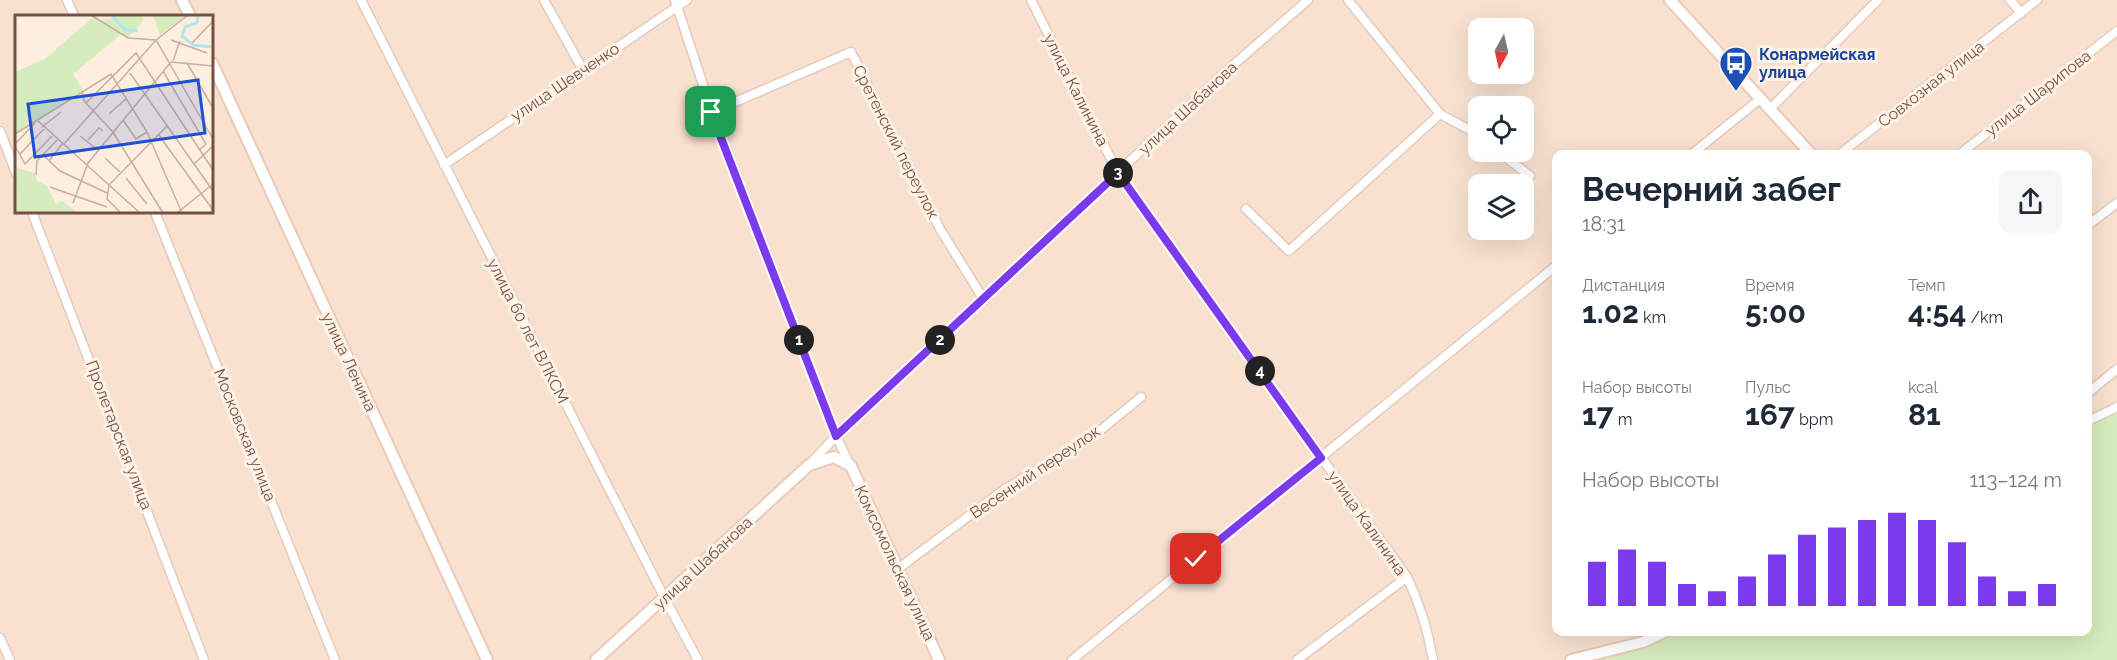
<!DOCTYPE html>
<html lang="ru">
<meta charset="utf-8">
<style>
body{margin:0;font-family:Raleway,sans-serif;background:#f6f6f7;color:#1f2937;height:100vh;display:flex;flex-direction:column;font-size:22px;white-space:nowrap}
*{box-sizing:border-box;margin:0}
p{font-size:20px;color:#747a83}
.icon{flex:none;width:33px;height:33px;fill:none;stroke:currentColor;stroke-width:2;stroke-linecap:round;stroke-linejoin:round}
.map{position:relative;flex:1;overflow:hidden}
.side{position:absolute;left:1552px;top:150px;width:540px;height:486px;display:flex;flex-direction:column;background:#fff;border-radius:12px;box-shadow:0 6px 24px #0002}
.side>*{flex:none}
.needle{width:39px;rotate:188deg}
.controls{position:absolute;left:1468px;top:18px;display:grid;gap:12px}
.controls a{display:grid;place-items:center;width:66px;height:66px;border-radius:12px;background:#fff;box-shadow:0 6px 24px #0002;font-size:30px}
.pin{position:absolute;display:grid;place-items:center;width:51px;height:51px;color:#fff;margin:-26px;border-radius:12px;box-shadow:0 3px 9px #0006}
.km{position:absolute;width:30px;height:30px;margin:-15px;border-radius:50%;background:#222;color:#fff;font-size:16px;line-height:30px;text-align:center}
.round{display:grid;place-items:center;flex:none;width:63px;height:63px;border-radius:12px;background:#f6f6f7}
.summary{display:flex;align-items:center;justify-content:space-between;height:102px;padding:0 30px}
h1{font-size:33px;font-weight:700;line-height:45px}
.figures{display:grid;grid-template-columns:repeat(3,1fr);gap:9px;height:102px;padding:6px 30px}
.figures div{display:grid;align-content:center}
.figures b{font-size:30px;font-weight:700}
.figures small{font-size:16px;font-weight:400}
.figures p{font-size:16px}
.chart{height:168px;padding:12px 30px}
.chart p{display:flex;justify-content:space-between}
.chart svg{width:100%;height:108px;margin-top:6px;stroke:#7c3aed;stroke-width:6}
.map>svg:first-child{display:block}
</style>
<div class="map">
<svg width="2117" height="660" viewBox="0 0 2117 660">
<rect width="100%" height="100%" fill="#feeede"/>
<path fill="#f8e1cf" fill-rule="evenodd" d="M0 0H2117V660H0ZM16 16H212V212H16ZM1479 28H1524V74H1479ZM1479 106H1524V152H1479ZM1557 154H2088V632H1557ZM1479 184H1524V230H1479Z"/>
<path fill="#d5ecbc" d="M2117 404V660H1599L1659 632H2088V418Z"/>
<g fill="none" stroke-linecap="round" stroke-linejoin="round">
<defs>
<path id="street" d="M67 0 74 16
M361 0 665 599 698 660
M544 0 583 70
M675 0 712 112 836 436 850 465
M1031 0 1118 173 1407 577C1420 604 1428 630 1433 660
M1348 0 1440 114 1479 135
M2010 0 2021 13
M1770 109 1878 0
M712 112 851 52 940 229 984 300
M0 131 16 173
M1499 152 1530 176
M1692 154 1760 99
M1840 154 2037 0
M1960 154 2117 31
M444 165 687 0
M1246 209 1289 251 1440 114
M32 212 204 660
M155 212 335 660
M2088 225 2117 203
M2088 393 2117 369
M2088 421 2117 407
M809 465 836 436 1224 73 1308 0
M899 568 1005 489 1091 438 1141 397
M0 638 10 660
M1072 660 1557 265
M1297 660 1407 577"/>
<path id="secondary" d="M182 0 190 16
M1670 0 1811 154
M212 63 487 660
M596 660 809 465 834 457 851 466 939 660
M1571 660 1643 642 1664 632"/>
</defs>
<use href="#street" stroke="#e5cabd" stroke-width="11"/>
<use href="#secondary" stroke="#eacab9" stroke-width="14"/>
<use href="#street" stroke="#fff" stroke-width="8"/>
<use href="#secondary" stroke="#fff" stroke-width="10"/>
</g>
<g fill="none" stroke-linecap="round" stroke-linejoin="round">
<defs>
<path id="route" d="M711 112 836 436 1118 173 1321 458 1196 559"/>
</defs>
<use href="#route" stroke="#fff" stroke-width="12"/>
<use href="#route" stroke="#7c3aed" stroke-width="8"/>
</g>
<defs>
<symbol id="bus-pin" viewBox="-11 -11 22 30"><path d="M0 17L-7.5 6A9.5 9.5 0 1 1 7.5 6Z" fill="#1a4fb4" stroke="#fff2e6"/><path d="M-5-6H5V4H4V6H2V4H-2V6H-4V4H-5ZM-3.5-4V0h7V-4ZM-3.5 1.2v1.5H-2V1.2ZM2 1.2v1.5H3.5V1.2Z" fill="#fff"/></symbol>
</defs>
<g fill-rule="evenodd">
<use href="#bus-pin" x="1717" y="44" width="38" height="52"/>
</g>
<g text-anchor="middle" dominant-baseline="central" stroke-width="6" stroke-linejoin="round" paint-order="stroke">
<g font-size="16" font-weight="bold" fill="#164399" stroke="#fff2e6" text-anchor="start">
<text x="1759" y="54">Конармейская<tspan x="1759" dy="18">улица</tspan></text>
</g>
<g font-size="16" fill="#765044" stroke="#fff2e6">
<text transform="translate(565 82) rotate(-34)">улица Шевченко</text>
<text transform="translate(1931 84) rotate(-38)">Совхозная улица</text>
<text transform="translate(1076 90) rotate(63)">улица Калинина</text>
<text transform="translate(2038 93) rotate(-38)">улица Шарипова</text>
<text transform="translate(1188 108) rotate(-43)">улица Шабанова</text>
<text transform="translate(896 142) rotate(63)">Сретенский переулок</text>
<text transform="translate(528 331) rotate(63)">улица 60 лет ВЛКСМ</text>
<text transform="translate(349 362) rotate(65)">улица Ленина</text>
<text transform="translate(119 435) rotate(69)">Пролетарская улица</text>
<text transform="translate(245 435) rotate(68)">Московская улица</text>
<text transform="translate(1035 472) rotate(-34)">Весенний переулок</text>
<text transform="translate(1367 523) rotate(55)">улица Калинина</text>
<text transform="translate(703 563) rotate(-43)">улица Шабанова</text>
<text transform="translate(895 563) rotate(65)">Комсомольская улица</text>
</g>
</g>
<g transform="translate(15 15)">
<rect width="198" height="198" fill="#feeede"/>
<path d="M109 0H127L128 6 113 23 106 19 58 59 68 75 0 120V57L30 44 78 2 85 6ZM138 0H172L145 20ZM0 148 2 153 20 158 22 166 32 171 41 189 47 186 62 198H2Z" fill="#d5ecbc"/>
<path fill="none" stroke="#b1e7e9" stroke-width="3" d="M97 0 110 15 123 16M183 0 182 8 170 12 167 21 178 30 198 32"/>
<path fill="none" stroke="#c8afa0" stroke-width="1.5" d="M76 0 113 23 141 25 198 124M156 25 192 38M177 28 198 6M158 46 165 26M156 47 198 51M172 48 198 93M148 56 191 129 185 134M115 58 198 176M67 76 69 86 98 117 148 198M71 88 121 38 198 155M94 99 112 83M22 105 125 198M108 105 121 124 132 117M27 112 46 97M0 119 96 59 132 117 167 198M143 119 198 195M65 121 83 135M73 125 84 113 88 116M0 129 20 108M48 130 141 25 173 0M0 131 10 149 37 121M5 139 29 114M28 140 45 156 92 178M90 143 105 157M34 146 47 129M179 149 198 131M21 160 22 146 42 125M111 163 132 189M35 172 92 192M58 188 73 148 156 47M106 198 92 184 94 170 153 110M162 198 198 169"/>
<path fill="#1d4ed8" fill-opacity="0.15" stroke="#1d4ed8" stroke-width="3" d="M183 65 190 118 20 142 13 89Z"/>
<rect width="198" height="198" fill="none" stroke="#765044" stroke-width="3"/>
</g>
</svg>
<div class="controls">
<a><svg class="needle" viewBox="-14 -14 28 28"><path d="M0-13l5 13h-10z" fill="#e53935"/><path d="M0 13l5-13h-10z" fill="#747a83"/></svg></a>
<a><svg class="icon" aria-label="locate" viewBox="0 0 24 24"><circle cx="12" cy="12" r="6"/><path d="M12 2v4M12 18v4M2 12h4M18 12h4"/></svg></a>
<a><svg class="icon" aria-label="layers" viewBox="0 0 24 24"><path d="M12 4l9 5-9 5-9-5zM3 14l9 5 9-5"/></svg></a>
</div>
<div class="pin" style="left:711px;top:112px;background:#1e9e55"><svg class="icon" aria-label="arrive" viewBox="0 0 24 24"><path d="M6 21V4h12l-3 4 3 4H6"/></svg></div>
<div class="pin" style="left:1196px;top:559px;background:#d93025"><svg class="icon" aria-label="check" viewBox="0 0 24 24"><path d="M5 12l5 5 9-10"/></svg></div>
<b class="km" style="left:799px;top:340px">1</b>
<b class="km" style="left:940px;top:340px">2</b>
<b class="km" style="left:1118px;top:173px">3</b>
<b class="km" style="left:1260px;top:371px">4</b>
<section class="side">
<div class="summary"><div><h1>Вечерний забег</h1><p>18:31</p></div><a class="round"><svg class="icon" aria-label="share" viewBox="0 0 24 24"><path d="M12 15V3M7 8l5-5 5 5M5 13v7h14v-7"/></svg></a></div>
<div class="figures">
<div><p>Дистанция</p><b>1.02<small> km</small></b></div>
<div><p>Время</p><b>5:00</b></div>
<div><p>Темп</p><b>4:54<small> /km</small></b></div>
</div>
<div class="figures">
<div><p>Набор высоты</p><b>17<small> m</small></b></div>
<div><p>Пульс</p><b>167<small> bpm</small></b></div>
<div><p>kcal</p><b>81</b></div>
</div>
<div class="chart"><p><span>Набор высоты</span>113–124 m</p>
<svg viewBox="0 0 160 44" preserveAspectRatio="none"><path d="M5 44V26M15 44V21M25 44V26M35 44V35M45 44V38M55 44V32M65 44V23M75 44V15M85 44V12M95 44V9M105 44V6M115 44V9M125 44V18M135 44V32M145 44V38M155 44V35"/></svg>
</div>
</section>
</div>
